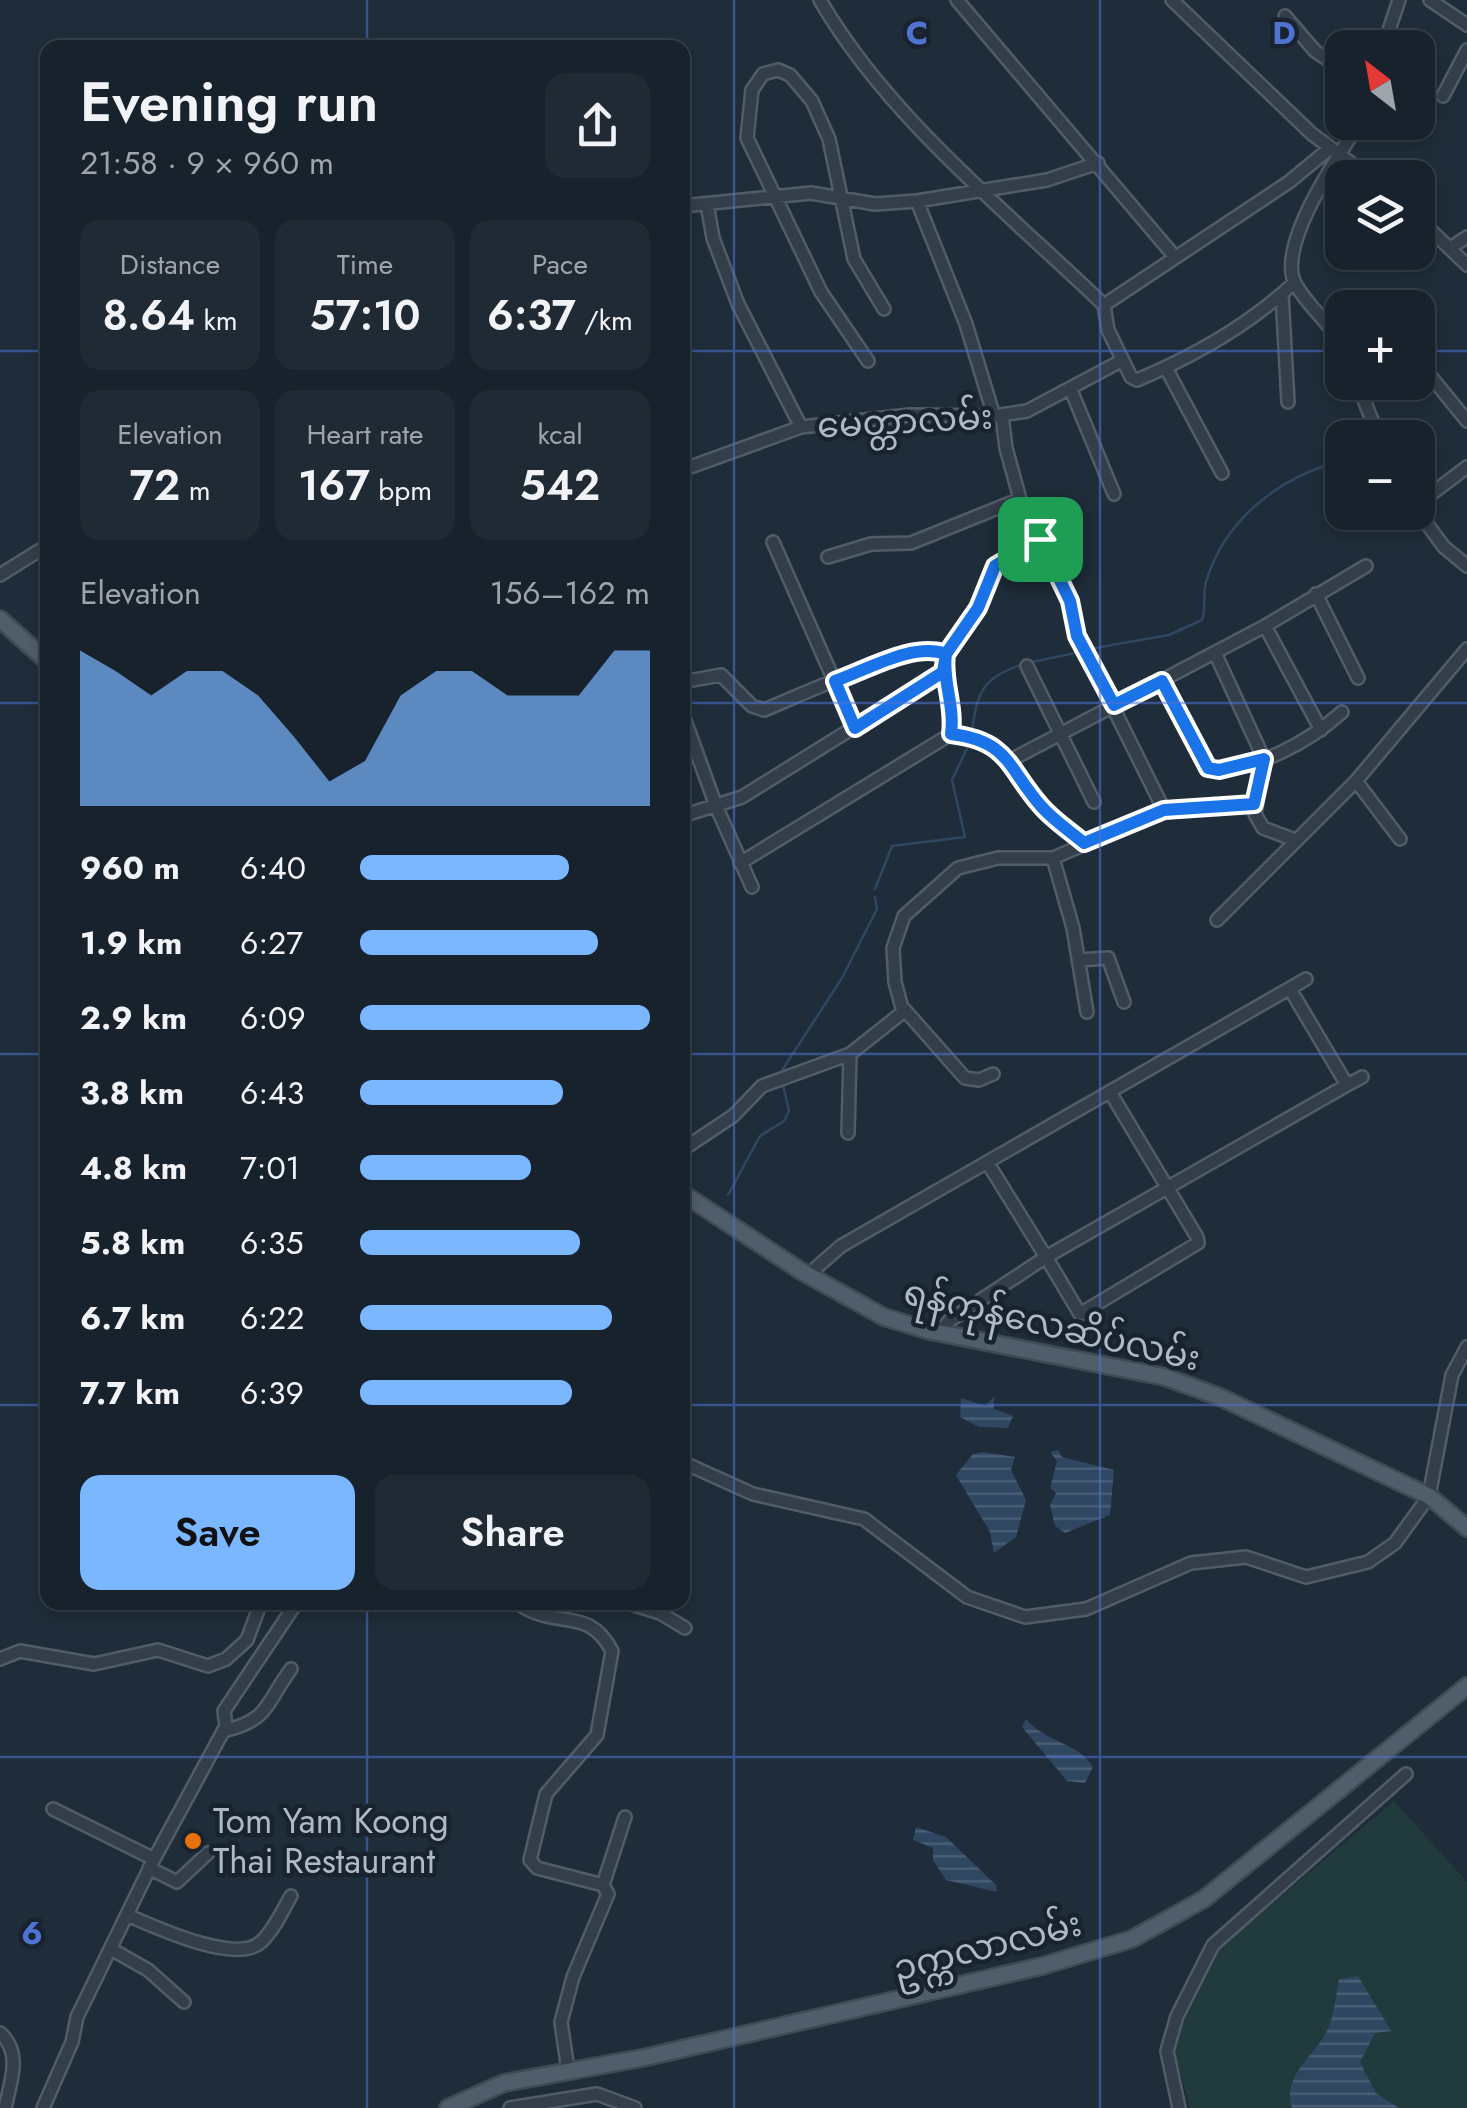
<!DOCTYPE html>
<meta charset="utf-8">
<style>
body{margin:0;font-family:Jost,"Noto Sans Myanmar",sans-serif;background:#202a34;color:#f1f3f6;height:100vh;display:flex;flex-direction:column;font-size:38px;white-space:nowrap}
*{box-sizing:border-box;margin:0}
p{font-size:32px;color:#9ea4a9}
.icon{flex:none;width:55px;height:55px;fill:none;stroke:currentColor;stroke-width:2;stroke-linecap:round;stroke-linejoin:round}
.map{position:relative;flex:1;overflow:hidden}
.side{position:absolute;left:40px;top:40px;width:650px;height:1570px;display:flex;flex-direction:column;background:#17222c;border-radius:20px;box-shadow:0 5px 15px #0003,0 0 0 2px #363f48}
.side>*{flex:none}
.needle{width:65px;rotate:329deg}
.controls{position:absolute;left:1325px;top:30px;display:grid;gap:20px}
.controls a{display:grid;place-items:center;width:110px;height:110px;border-radius:20px;background:#17222c;box-shadow:0 5px 15px #0003,0 0 0 2px #363f48;font-size:50px}
.pin{position:absolute;display:grid;place-items:center;width:85px;height:85px;color:#fff;margin:-42px;border-radius:20px;box-shadow:0 5px 15px #0006}
.round{display:grid;place-items:center;flex:none;width:105px;height:105px;border-radius:20px;background:#202a34}
.head{display:flex;align-items:center;justify-content:space-between;height:170px;padding:0 40px}
h1{font-size:55px;font-weight:600;line-height:75px}
.metrics{display:grid;grid-template-columns:repeat(3,1fr);gap:15px;height:170px;padding:10px 40px}
.metrics div{display:grid;align-content:center;border-radius:20px;background:#202a34;text-align:center}
.metrics b{font-size:42px;font-weight:600}
.metrics small{font-size:28px;font-weight:400}
.metrics p{font-size:28px}
.chart{height:280px;padding:20px 40px}
.chart p{display:flex;justify-content:space-between}
.chart svg{width:100%;height:180px;margin-top:10px;fill:#7ab7ff;opacity:.7}
.primary-button{display:flex;gap:20px;margin-top:auto;padding:20px 40px}
.primary-button a{flex:1;height:115px;border-radius:20px;background:#7ab7ff;color:#111;font-size:40px;font-weight:600;line-height:115px;text-align:center}
.primary-button a+a{background:#202a34;color:#f1f3f6}
ul{padding:0 40px;list-style:none;font-size:32px}
li{display:grid;grid-template-columns:160px 120px 1fr;align-items:center;height:75px}
li i{height:25px;border-radius:12px;background:#7ab7ff}
.map>svg:first-child{display:block}
</style>
<div class="map">
<svg width="1467" height="2108" viewBox="0 0 1467 2108">
<defs>
<pattern id="water-rules" width="6" height="5" patternUnits="userSpaceOnUse" patternTransform="scale(2.5)"><rect width="6" height="5" fill="#2f4761"/><path d="M0 2.5h6" fill="none" stroke="#4a5f76"/></pattern>
</defs>
<rect width="100%" height="100%" fill="#1f2d3a"/>
<path fill="#213a3b" d="M1394 1801 1467 1882V2108H1190L1172 2044 1217 1950Z"/>
<path fill="url(#water-rules)" d="M994 1396V1409L1013 1416 1008 1428 979 1427 960 1417 961 1398 986 1406Z
M1058 1450 1062 1457 1114 1470 1110 1515 1065 1533 1055 1526 1050 1505 1056 1493 1050 1488 1057 1461 1050 1452Z
M983 1452 1015 1457 1011 1470 1026 1500 1016 1537 994 1553 990 1532 956 1475 973 1454Z
M1026 1719C1045 1742 1079 1743 1093 1767L1085 1783 1067 1781 1022 1727Z
M916 1827 946 1837 996 1885 997 1892 946 1880 933 1860V1848L913 1840Z
M1358 1976 1391 2031 1375 2033 1360 2062 1376 2093 1399 2108H1292C1281 2073 1319 2054 1329 2026 1335 2011 1336 1994 1339 1979Z"/>
<g fill="none" stroke-linecap="round" stroke-linejoin="round">
<path stroke="#2f4761" stroke-width="2.5" d="M1095 648 1169 635 1202 620C1207 606 1202 595 1206 582 1223 524 1272 483 1327 465
M1032 662 1075 653
M972 732C977 691 983 677 1024 664
M875 889 892 846 965 837 952 780 968 746
M781 1072 842 978 877 909 875 897
M728 1195 760 1136 784 1121 789 1111 783 1085"/>
<defs>
<path id="minor" d="M820 0C887 116 1007 212 1104 305L1108 330 1131 377 1137 380C1192 357 1250 324 1294 283
M957 0 1175 257
M1172 0 1312 134 1371 178
M1430 0 1467 25
M1285 16 1315 51 1342 69
M1383 48 1399 0
M1443 96 1467 50
M917 201 966 324 994 416
M707 204 713 238 738 304 801 427
M682 206 811 193 875 204 917 201 1047 180 1098 163
M1418 218 1467 265
M1450 248 1467 237
M1282 294 1288 402
M1104 305 1289 182 1329 149
M1342 348C1332 324 1309 308 1296 285 1274 248 1339 155 1360 122
M868 361 821 292 747 138 752 90 763 74 778 70 790 75 812 101 829 139 854 259 884 309
M1166 368 1222 473
M1432 378 1467 421
M1357 382 1379 438
M1071 390 1114 494
M1002 416 1006 448 1020 499 1070 601 1077 635 1164 810
M682 470 801 427 910 415 994 416 1027 411 1121 361
M1418 504 1467 467
M1418 512 1444 547 1467 566
M1396 520 1406 512
M773 542 855 728
M828 557 871 544 911 543 1020 499
M0 575 48 545
M1316 594 1358 678
M1265 626 1321 730
M1215 653 1264 759 1255 814 1263 828 1295 840
M946 654 978 608 995 566 1039 539
M1027 666 1094 802
M1161 681 1202 760 1212 769C1256 771 1310 741 1342 712
M682 682 721 675 752 706 764 710C801 695 913 642 946 654
M682 712 716 806 752 887
M951 734C1009 741 1007 767 1041 806 1053 820 1070 831 1084 843
M1009 761 1265 626 1366 566
M1356 781 1400 839
M682 816 742 797 943 672
M1053 858 1073 928 1087 1012
M740 863 951 734C955 705 942 681 946 654
M1217 920 1356 781 1467 649
M1078 960 1108 958 1124 1002
M1290 989 1347 1085
M904 1009 965 1078 979 1080 993 1074
M1110 1092 1197 1237 1198 1243 1080 1314 1046 1257 1347 1085 1362 1077
M848 1133 850 1054
M682 1150 733 1116 762 1086 850 1054 903 1012 895 982 893 948 904 916 958 868 998 858H1053L1164 810 1254 805
M808 1275 841 1246 1306 979
M939 1333 949 1321 1046 1257 987 1162
M682 1462 753 1494 864 1519 967 1597 1025 1617 1086 1609 1191 1563 1246 1557 1306 1577 1368 1562 1395 1543 1429 1496 1452 1375 1467 1347
M516 1602C557 1632 587 1604 612 1651L597 1735 546 1794 530 1860 537 1868 603 1885 608 1894 573 1977 561 2022 568 2070
M625 1602 660 1613 685 1628
M0 1659 20 1651 94 1664 158 1650 208 1666 226 1659 247 1640 261 1602
M223 1731C270 1720 265 1704 291 1669
M53 1809 154 1859
M149 1868 177 1882 208 1853
M603 1885 625 1817
M127 1915C155 1927 236 1965 261 1942 274 1930 282 1911 291 1896
M111 1949 148 1970 184 2002
M0 2033C23 2053 10 2083 5 2108
M43 2108 72 2042 77 2017 154 1859 226 1726 224 1711 297 1602
M510 2108 597 2094 635 2108
M1179 2108 1167 2051 1177 2016 1213 1945 1406 1774"/>
<path id="major" d="M0 619 48 662
M682 1193 801 1271 884 1317 930 1331 1165 1377 1220 1397 1429 1496 1467 1528
M448 2108 504 2083 647 2057 1042 1966 1132 1939 1204 1899 1467 1686"/>
</defs>
<use href="#minor" stroke="#505c68" stroke-width="16"/>
<use href="#major" stroke="#3f4a57" stroke-width="20"/>
<use href="#minor" stroke="#333e4a" stroke-width="11"/>
<use href="#major" stroke="#505d6b" stroke-width="15"/>
</g>
<g fill="none" stroke-linecap="round" stroke-linejoin="round">
<defs>
<path id="route" d="M1040 539 995 566 978 608 946 654 943 672 855 728 835 681C867 670 913 642 946 654 942 681 955 705 951 734 1009 741 1007 767 1041 806 1053 820 1070 831 1084 843L1164 810 1254 804 1264 759 1219 770 1208 768 1162 681 1114 705 1077 636 1070 601 1040 539"/>
</defs>
<use href="#route" stroke="#fff" stroke-width="20"/>
<use href="#route" stroke="#1a73e8" stroke-width="12"/>
</g>
<path fill="none" stroke="#4f73d2" stroke-width="2.5" stroke-opacity="0.55" d="M367 0V48M734 0V2108M1100 0V2108M0 351H48M682 351H1342M1418 351H1467M0 703H48M682 703H1467M0 1054H48M682 1054H1467M0 1405H48M682 1405H1467M367 1602V2108M0 1757H1467"/>
<circle fill="#e8710a" stroke="#18232f" stroke-width="4" cx="193" cy="1841" r="10"/>
<g text-anchor="middle" dominant-baseline="central" stroke-width="9" stroke-linejoin="round" paint-order="stroke">
<g font-size="35" fill="#adb9c7" stroke="#18232f">
<text transform="translate(905 421) rotate(-3)">မေတ္တာလမ်း</text>
<text transform="translate(1052 1325) rotate(13)">ရန်ကုန်လေဆိပ်လမ်း</text>
<text transform="translate(987 1946) rotate(-14)">ဥက္ကလာလမ်း</text>
</g>
<g font-size="35" fill="#adb9c7" stroke="#18232f" text-anchor="start">
<text x="213" y="1821">Tom Yam Koong<tspan x="213" dy="40">Thai Restaurant</tspan></text>
</g>
</g>
<g font-size="32" text-anchor="middle" font-weight="bold" fill="#4f73d2" stroke="#18232f" stroke-width="9" stroke-linejoin="round" paint-order="stroke">
<text x="917" y="44">C</text>
<text x="1284" y="44">D</text>
<text x="32" y="1944">6</text>
</g>
</svg>
<div class="controls">
<a><svg class="needle" viewBox="-14 -14 28 28"><path d="M0-13l5 13h-10z" fill="#e53935"/><path d="M0 13l5-13h-10z" fill="#9ea4a9"/></svg></a>
<a><svg class="icon" aria-label="layers" viewBox="0 0 24 24"><path d="M12 4l9 5-9 5-9-5zM3 14l9 5 9-5"/></svg></a>
<a>+</a>
<a>−</a>
</div>
<div class="pin" style="left:1040px;top:539px;background:#1e9e55"><svg class="icon" aria-label="arrive" viewBox="0 0 24 24"><path d="M6 21V4h12l-3 4 3 4H6"/></svg></div>
<section class="side">
<div class="head"><div><h1>Evening run</h1><p>21:58 · 9 × 960 m</p></div><a class="round"><svg class="icon" aria-label="share" viewBox="0 0 24 24"><path d="M12 15V3M7 8l5-5 5 5M5 13v7h14v-7"/></svg></a></div>
<div class="metrics">
<div><p>Distance</p><b>8.64<small> km</small></b></div>
<div><p>Time</p><b>57:10</b></div>
<div><p>Pace</p><b>6:37<small> /km</small></b></div>
</div>
<div class="metrics">
<div><p>Elevation</p><b>72<small> m</small></b></div>
<div><p>Heart rate</p><b>167<small> bpm</small></b></div>
<div><p>kcal</p><b>542</b></div>
</div>
<div class="chart"><p><span>Elevation</span>156–162 m</p>
<svg viewBox="0 0 160 44" preserveAspectRatio="none"><path d="M0 44V6L10 11L20 17L30 11L40 11L50 17L60 27L70 38L80 33L90 17L100 11L110 11L120 17L130 17L140 17L150 6L160 6V44z"/></svg>
</div>
<ul>
<li><b>960 m</b>6:40<i style="width:72%"></i></li>
<li><b>1.9 km</b>6:27<i style="width:82%"></i></li>
<li><b>2.9 km</b>6:09<i style="width:100%"></i></li>
<li><b>3.8 km</b>6:43<i style="width:70%"></i></li>
<li><b>4.8 km</b>7:01<i style="width:59%"></i></li>
<li><b>5.8 km</b>6:35<i style="width:76%"></i></li>
<li><b>6.7 km</b>6:22<i style="width:87%"></i></li>
<li><b>7.7 km</b>6:39<i style="width:73%"></i></li>
</ul>
<div class="primary-button"><a>Save</a><a>Share</a></div>
</section>
</div>
